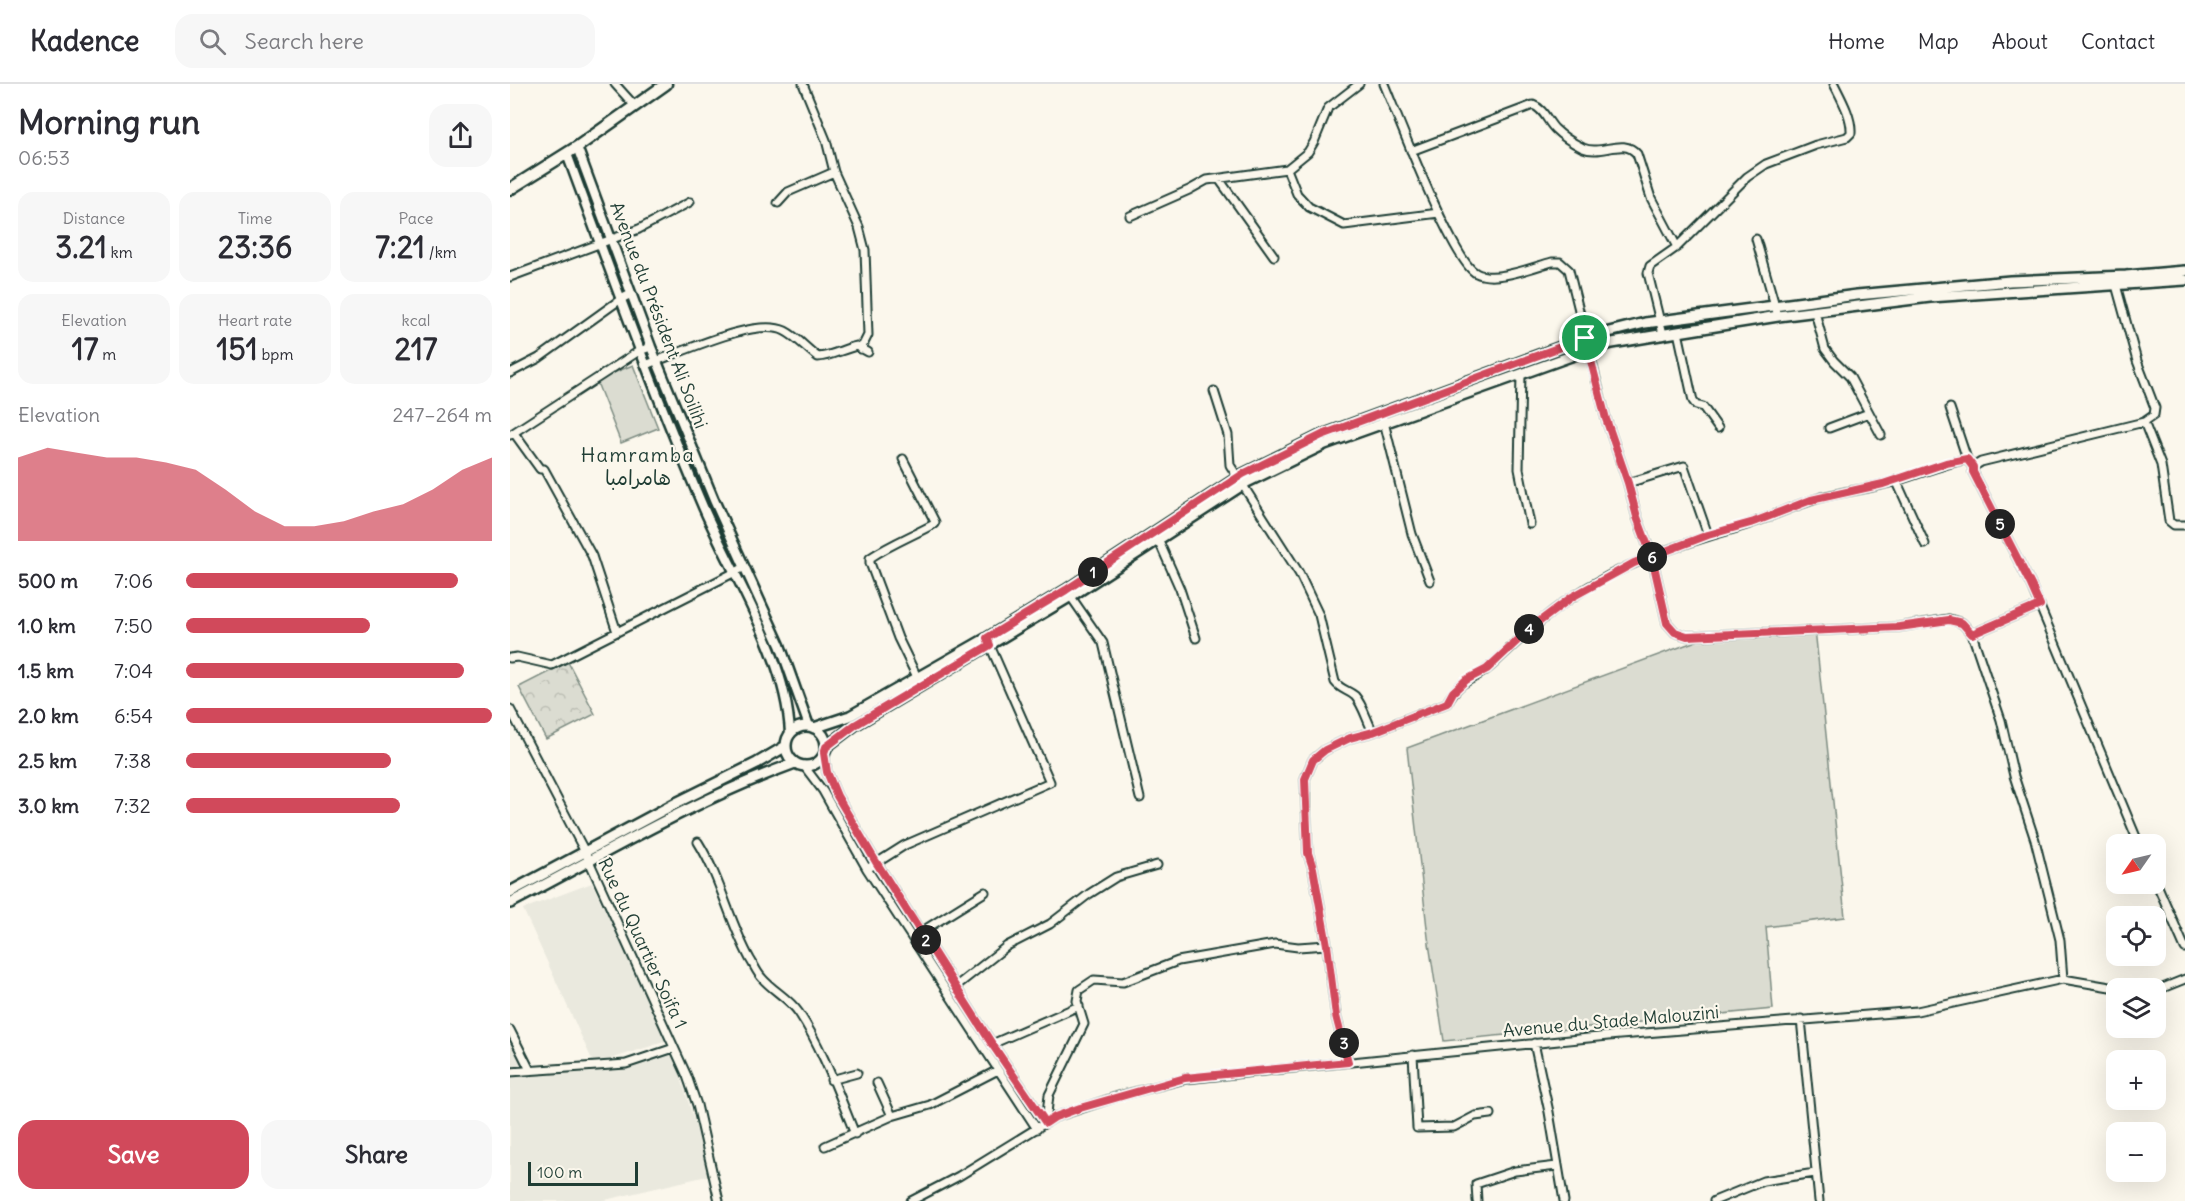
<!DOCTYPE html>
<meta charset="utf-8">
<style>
body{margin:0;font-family:Delius,"Playpen Sans Arabic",sans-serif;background:#f7f7f7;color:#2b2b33;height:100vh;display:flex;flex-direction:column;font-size:22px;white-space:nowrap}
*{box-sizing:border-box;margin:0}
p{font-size:20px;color:#7c7c81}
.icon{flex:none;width:33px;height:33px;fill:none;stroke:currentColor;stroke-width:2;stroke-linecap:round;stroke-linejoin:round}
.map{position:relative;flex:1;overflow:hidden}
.details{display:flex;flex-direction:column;background:#fff;width:510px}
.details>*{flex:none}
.needle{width:39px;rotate:236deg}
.tools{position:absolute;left:1596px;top:750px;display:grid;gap:12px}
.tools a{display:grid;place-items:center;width:60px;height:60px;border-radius:12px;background:#fff;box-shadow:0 6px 24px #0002;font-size:30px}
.scale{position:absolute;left:18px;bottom:15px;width:110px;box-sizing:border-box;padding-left:6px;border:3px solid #1f3d34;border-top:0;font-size:16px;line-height:21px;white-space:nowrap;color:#1f3d34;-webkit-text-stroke:4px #fbf7ec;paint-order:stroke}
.pin{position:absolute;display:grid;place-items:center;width:51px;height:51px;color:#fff;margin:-26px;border:3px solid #fff;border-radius:50%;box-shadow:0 2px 6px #0007}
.km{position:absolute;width:30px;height:30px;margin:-15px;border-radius:50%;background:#222;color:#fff;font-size:16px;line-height:30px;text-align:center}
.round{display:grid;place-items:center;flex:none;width:63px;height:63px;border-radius:18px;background:#f7f7f7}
.overview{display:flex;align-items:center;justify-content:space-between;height:102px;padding:0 18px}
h1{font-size:33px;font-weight:800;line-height:45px}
.stats{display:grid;grid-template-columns:repeat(3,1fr);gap:9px;height:102px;padding:6px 18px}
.stats div{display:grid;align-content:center;border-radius:15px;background:#f7f7f7;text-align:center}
.stats b{font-size:30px;font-weight:800}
.stats small{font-size:16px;font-weight:400}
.stats p{font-size:16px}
.chart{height:168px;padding:12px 18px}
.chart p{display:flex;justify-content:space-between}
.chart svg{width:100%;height:108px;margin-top:6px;fill:#d1495b;opacity:.7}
.action{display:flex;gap:12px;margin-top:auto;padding:12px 18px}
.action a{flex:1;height:69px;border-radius:18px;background:#d1495b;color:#fff;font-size:24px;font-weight:800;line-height:69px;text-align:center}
.action a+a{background:#f7f7f7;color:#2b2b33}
ul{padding:0 18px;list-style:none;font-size:20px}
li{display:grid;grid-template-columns:96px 72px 1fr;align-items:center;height:45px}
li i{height:15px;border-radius:8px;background:#d1495b}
header{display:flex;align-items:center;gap:36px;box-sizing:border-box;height:84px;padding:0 30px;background:#fff;border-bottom:2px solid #e1e1e2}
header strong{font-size:28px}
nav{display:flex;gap:33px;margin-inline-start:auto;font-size:21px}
.search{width:420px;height:54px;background:#f7f7f7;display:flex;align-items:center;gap:15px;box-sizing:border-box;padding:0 21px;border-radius:18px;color:#7c7c81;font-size:22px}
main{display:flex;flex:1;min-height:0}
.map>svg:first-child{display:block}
</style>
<header>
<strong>Kadence</strong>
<div class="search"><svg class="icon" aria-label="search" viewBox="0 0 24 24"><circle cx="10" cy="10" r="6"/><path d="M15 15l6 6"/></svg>Search here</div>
<nav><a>Home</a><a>Map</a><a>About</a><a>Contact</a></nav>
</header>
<main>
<section class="details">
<div class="overview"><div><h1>Morning run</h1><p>06:53</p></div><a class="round"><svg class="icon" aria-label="share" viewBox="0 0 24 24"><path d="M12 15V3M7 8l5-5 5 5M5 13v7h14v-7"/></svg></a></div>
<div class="stats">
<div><p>Distance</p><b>3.21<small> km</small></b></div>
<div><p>Time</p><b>23:36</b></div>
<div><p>Pace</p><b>7:21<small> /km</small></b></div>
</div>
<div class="stats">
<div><p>Elevation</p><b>17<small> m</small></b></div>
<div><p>Heart rate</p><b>151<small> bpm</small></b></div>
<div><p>kcal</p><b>217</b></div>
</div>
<div class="chart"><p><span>Elevation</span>247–264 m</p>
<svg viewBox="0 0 160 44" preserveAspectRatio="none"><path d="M0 44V10L10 6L20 8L30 10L40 10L50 12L60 15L70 23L80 32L90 38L100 38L110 36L120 32L130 29L140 23L150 15L160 10V44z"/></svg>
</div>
<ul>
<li><b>500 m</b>7:06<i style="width:89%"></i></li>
<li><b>1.0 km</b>7:50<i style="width:60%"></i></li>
<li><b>1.5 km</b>7:04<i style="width:91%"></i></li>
<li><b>2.0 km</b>6:54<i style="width:100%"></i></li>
<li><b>2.5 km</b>7:38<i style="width:67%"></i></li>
<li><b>3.0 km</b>7:32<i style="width:70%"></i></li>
</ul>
<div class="action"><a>Save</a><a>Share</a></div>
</section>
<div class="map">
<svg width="1675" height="1117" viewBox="0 0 1675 1117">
<defs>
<pattern id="forest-crowns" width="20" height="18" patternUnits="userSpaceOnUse" patternTransform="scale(1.5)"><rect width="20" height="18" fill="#dbdcd1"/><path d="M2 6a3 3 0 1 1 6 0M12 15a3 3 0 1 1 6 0" fill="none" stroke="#bcbeb4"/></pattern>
</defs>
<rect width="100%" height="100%" fill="#fbf7ec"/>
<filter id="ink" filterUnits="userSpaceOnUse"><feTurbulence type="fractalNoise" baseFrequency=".0167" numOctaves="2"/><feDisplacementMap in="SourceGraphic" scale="12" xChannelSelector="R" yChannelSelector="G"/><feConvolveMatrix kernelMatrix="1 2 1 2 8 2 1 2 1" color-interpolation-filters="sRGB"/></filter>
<g filter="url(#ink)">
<path fill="#eae9de" d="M82 799 157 957 91 978H83L13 825Z
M0 952 15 981 0 983Z
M163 968 201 1091 91 1117H2L0 1110V989L116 983Z"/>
<path fill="#dbdcd1" stroke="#7d8c82" stroke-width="1.5" d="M123 281 148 344 111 359 86 296Z
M1305 545 1335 833 1256 843 1263 925 934 957 918 853 897 664 1197 553Z"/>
<path fill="url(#forest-crowns)" stroke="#7d8c82" stroke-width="1.5" d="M58 578 85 630 36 655 9 603Z"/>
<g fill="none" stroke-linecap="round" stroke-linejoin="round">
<defs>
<path id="minor" d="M105 0 124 21
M293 0 316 56 324 88 349 143 355 166 358 251 351 265
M874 0C887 31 943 178 966 189 985 199 1023 183 1042 178H1050L1059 186 1096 335 1118 399 1127 433 1142 473 1157 539 1165 548 1177 552 1389 543 1439 535 1452 539 1462 550 1491 636 1504 692 1525 756 1550 856 1553 895
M901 67 1023 21C1034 25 1037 37 1045 45 1053 53 1063 59 1073 64 1092 72 1113 53 1127 70L1141 114 1167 163
M777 85 787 110 799 123 834 141 929 129
M709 95 764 172
M268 119 278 108 324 88
M620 132 679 106 697 96 777 85 798 68 804 58 818 24 849 0
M1246 155 1268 232
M0 193 129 145 180 118
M1305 228 1315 265 1324 277 1340 293 1371 351
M1168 248 1183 317 1186 321 1193 323 1208 344
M1153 250 1138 189 1140 182 1167 163 1237 93 1256 80 1306 61 1337 53 1341 49C1342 33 1331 14 1324 0
M135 281C167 271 245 232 275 247 287 253 297 265 308 273 322 272 332 265 347 262L358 268
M0 289 29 274 111 215 121 210
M1011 290 1009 385 1020 440
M704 307 718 351 720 381 789 489 809 531 825 598C831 606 838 606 845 612 853 621 857 637 863 648
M1440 324 1457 375
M873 334 902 450 920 497
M1634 338 1651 381 1659 437 1664 441H1675
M1319 344 1359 329
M4 349 30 385H34L82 472 107 548
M0 351 129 267 141 263
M393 375 425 438 424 440C402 452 381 460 360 474V479L388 554 407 593
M1463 383 1471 378 1634 338 1644 331 1645 324 1627 277 1606 201
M1386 396 1415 460
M1118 399 1174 382 1198 451
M647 453 670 505 686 554
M559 510 593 559 630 714
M1462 550 1530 521
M0 574 7 573 42 581 235 483
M0 625 75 768 177 992 187 1021 209 1117
M314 669 317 688 327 712 366 778 482 960 536 1039
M294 682 313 707 357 785 527 1045
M188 758C211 795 219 837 240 875 244 881 247 889 252 894 263 907 279 914 289 929 312 963 329 1011 345 1050
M357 785 395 761 540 698 478 557
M1646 798 1675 864
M411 848 475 808
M445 903 497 862 540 840 579 810 606 793 647 781
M1291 935 1309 1117
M0 946 20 986
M1024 959 1039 1028 1054 1117
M482 960 569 922
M903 971 907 1044 944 1043 965 1032 981 1030
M838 978 826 932 817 861 803 784 798 769 795 695 803 676 815 666 840 654 863 648 937 619C951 593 963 598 981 582 1007 558 1031 534 1061 514 1111 480 1170 460 1227 444 1252 437 1275 425 1300 417 1322 409 1347 407 1371 401 1400 394 1427 381 1457 375L1463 383V388L1521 501 1629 760
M0 988 116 980 164 964
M321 996 347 989
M367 999 382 1032
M536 1039 539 1011 574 940 567 917 569 906 584 896 613 898 668 877 765 860 788 863 817 861
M315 1062 382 1032 420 1021 488 986
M401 1117 449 1092 545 1033 609 1012 675 995 1098 952 1407 927 1553 895 1600 903 1650 905 1675 895
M967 1117 966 1100 1005 1087 1047 1082
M1204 1117 1253 1097 1305 1089"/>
<path id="tertiary" d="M67 63 141 263 204 416 270 561 299 642
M57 70C100 186 142 303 191 418 221 490 277 571 280 650"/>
<path id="secondary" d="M276 662a20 20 0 1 1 40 0a20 20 0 1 1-40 0Z
M304 644 340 632 477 554 556 506 733 390 812 351 1075 254 1135 239 1347 211 1500 197 1616 192 1675 187
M316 663 345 641 561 512 737 398 815 360 1078 266 1102 259 1168 248 1268 232 1420 213 1675 196
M0 808 168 718 247 679 276 662
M0 819C94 770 186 715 285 679"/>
<path id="primary" d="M0 105 67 63 156 0"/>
</defs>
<use href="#minor" stroke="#1f3d34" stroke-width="11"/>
<use href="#tertiary" stroke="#1f3d34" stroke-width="13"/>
<use href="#secondary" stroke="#1f3d34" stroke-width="14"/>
<use href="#primary" stroke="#1f3d34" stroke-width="15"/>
<use href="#minor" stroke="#fbf7ec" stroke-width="7"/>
<use href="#tertiary" stroke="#fbf7ec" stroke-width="8"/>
<use href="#secondary" stroke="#fbf7ec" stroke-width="9"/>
<use href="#primary" stroke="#fbf7ec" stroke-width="10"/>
</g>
</g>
<g fill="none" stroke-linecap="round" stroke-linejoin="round" filter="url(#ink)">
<defs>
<path id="route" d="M1075 254 812 351 733 390 556 506 477 554 480 561 345 641 316 663 314 669 317 688 327 712 366 778 482 960 536 1039 545 1033 570 1024 675 994 838 978 826 932 817 861 803 784 798 769 795 695 803 676 815 666 840 654 863 648 937 619 943 608 956 596 977 585 1022 543 1062 513 1124 479 1198 451 1244 438 1301 416 1373 400 1436 379 1457 375 1463 383V388L1521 501 1530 521 1462 550 1452 539 1439 536 1389 543 1177 552 1165 548 1157 539 1142 473 1127 433 1118 399 1096 335 1075 254"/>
</defs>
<use href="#route" stroke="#fff" stroke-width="12"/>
<use href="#route" stroke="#d1495b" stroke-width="8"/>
</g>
<g text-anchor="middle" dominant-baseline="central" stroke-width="4.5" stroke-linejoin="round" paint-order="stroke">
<g font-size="18" fill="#1f3d34" stroke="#fbf7ec">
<text transform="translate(149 231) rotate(69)">Avenue du Président Ali Soilihi</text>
<text transform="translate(133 859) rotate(65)">Rue du Quartier Soifa 1</text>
<text transform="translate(1101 937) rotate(-5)">Avenue du Stade Malouzini</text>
</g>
<g font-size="20" letter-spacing="1.5" fill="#1f3d34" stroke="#fbf7ec">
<text x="128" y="370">Hamramba<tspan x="128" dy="23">هامرامبا</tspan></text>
</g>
</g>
</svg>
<div class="tools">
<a><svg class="needle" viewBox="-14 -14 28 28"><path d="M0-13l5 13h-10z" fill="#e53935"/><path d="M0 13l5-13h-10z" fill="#7c7c81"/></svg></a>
<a><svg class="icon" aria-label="locate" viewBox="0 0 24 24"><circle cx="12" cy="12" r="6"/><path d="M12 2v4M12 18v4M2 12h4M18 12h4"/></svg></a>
<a><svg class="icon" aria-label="layers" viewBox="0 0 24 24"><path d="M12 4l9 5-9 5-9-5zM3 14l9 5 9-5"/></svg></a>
<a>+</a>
<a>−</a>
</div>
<div class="scale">100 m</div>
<div class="pin" style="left:1075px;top:254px;background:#1e9e55"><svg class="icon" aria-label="arrive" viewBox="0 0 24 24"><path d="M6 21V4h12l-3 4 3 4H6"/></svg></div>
<b class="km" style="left:583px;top:488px">1</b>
<b class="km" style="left:416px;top:856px">2</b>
<b class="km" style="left:834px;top:959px">3</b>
<b class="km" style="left:1019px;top:545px">4</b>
<b class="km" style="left:1490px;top:440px">5</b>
<b class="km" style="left:1142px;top:473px">6</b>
</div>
</main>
